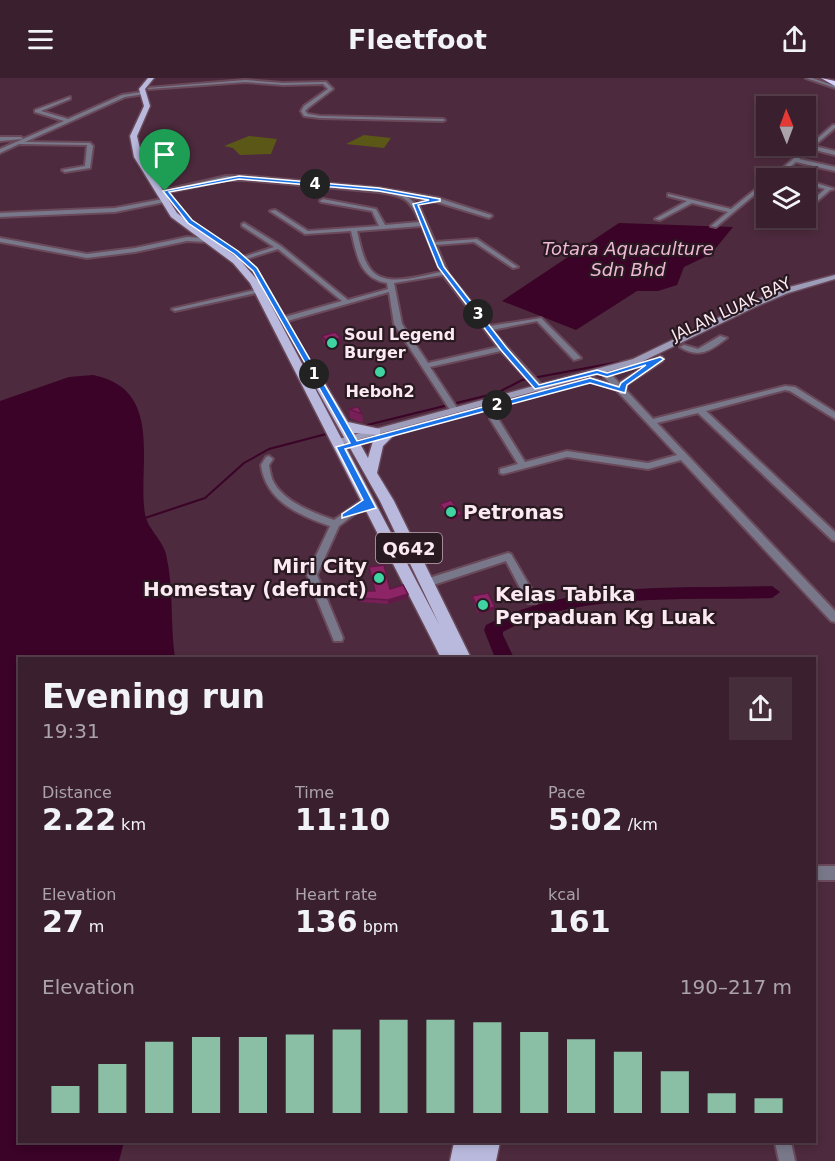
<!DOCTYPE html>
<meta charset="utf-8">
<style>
body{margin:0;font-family:"DejaVu Sans",sans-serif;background:#452d3a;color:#f1f3f6;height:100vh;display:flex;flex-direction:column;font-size:22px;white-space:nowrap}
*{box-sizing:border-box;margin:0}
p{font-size:20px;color:#aba3aa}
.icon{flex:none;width:33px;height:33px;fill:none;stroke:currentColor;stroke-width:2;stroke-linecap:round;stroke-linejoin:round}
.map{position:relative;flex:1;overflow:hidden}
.details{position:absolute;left:18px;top:579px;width:798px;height:486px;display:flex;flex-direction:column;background:#3a202e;border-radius:0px;box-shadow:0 3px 9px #0003,0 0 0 2px #543e4a}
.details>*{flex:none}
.needle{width:39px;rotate:359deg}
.controls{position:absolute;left:756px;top:18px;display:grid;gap:12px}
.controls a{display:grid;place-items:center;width:60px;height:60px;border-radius:0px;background:#3a202e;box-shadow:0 3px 9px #0003,0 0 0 2px #543e4a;font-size:30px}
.pin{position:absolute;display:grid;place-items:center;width:51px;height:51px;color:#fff;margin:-62px -26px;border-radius:50% 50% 50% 0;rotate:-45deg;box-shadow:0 0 6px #0007}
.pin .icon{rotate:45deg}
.km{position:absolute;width:30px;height:30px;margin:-15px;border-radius:50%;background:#222;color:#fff;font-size:16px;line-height:30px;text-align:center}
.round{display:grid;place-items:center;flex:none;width:63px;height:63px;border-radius:0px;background:#452d3a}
.headline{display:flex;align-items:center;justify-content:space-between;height:102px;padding:0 24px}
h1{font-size:33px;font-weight:800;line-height:45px}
.metrics{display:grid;grid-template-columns:repeat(3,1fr);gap:9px;height:102px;padding:6px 24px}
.metrics div{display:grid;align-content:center}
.metrics b{font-size:30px;font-weight:800}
.metrics small{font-size:16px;font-weight:400}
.metrics p{font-size:16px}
.chart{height:168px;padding:12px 24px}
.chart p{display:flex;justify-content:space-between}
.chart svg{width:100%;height:108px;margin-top:6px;stroke:#8abfa5;stroke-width:6}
header{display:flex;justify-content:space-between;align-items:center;height:78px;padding:0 24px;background:#3a202e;font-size:27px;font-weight:800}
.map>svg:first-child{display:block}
</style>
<header><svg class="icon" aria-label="menu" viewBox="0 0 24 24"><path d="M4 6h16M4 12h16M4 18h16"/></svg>Fleetfoot<svg class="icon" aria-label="share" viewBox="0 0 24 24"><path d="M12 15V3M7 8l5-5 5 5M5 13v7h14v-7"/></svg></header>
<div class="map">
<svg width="835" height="1083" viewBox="0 0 835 1083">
<rect width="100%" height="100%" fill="#4d2a3d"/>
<path fill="#5b5817" d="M364 57 391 60 384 70 346 66Z
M249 58 277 61 271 76 240 77 233 70 224 68Z"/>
<path fill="#3a0327" d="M619 145 733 149 711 176 684 189 677 207 658 213H637L576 252 502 223Z
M93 297C165 311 137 388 145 436 147 450 162 461 166 476 174 511 170 546 175 580H20V1064H124L119 1083H0V323L69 299Z
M513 536 521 542 503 553V557L514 580H495L490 549Z"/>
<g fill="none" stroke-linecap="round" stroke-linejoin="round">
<path stroke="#3a0327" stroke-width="2" d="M363 348 497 315 522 302 619 284
M145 440 205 420 244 385 269 371 330 355"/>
<path fill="#3a0327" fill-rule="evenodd" d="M772 508 780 514 772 520C687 523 577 513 501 555L511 580H495L484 552 486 547C573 502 677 511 772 508Z"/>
<defs>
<path id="street" d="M806 0H812L835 8V10Z
M245 2 283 5 326 4 333 11 308 30 305 33 308 36 320 38 443 41 445 42 443 43 320 40 304 38 301 33 304 28 328 11 323 6 283 7 245 4 149 11 147 10Z
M142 14 144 16 125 19 25 64 90 65 93 68 90 90 65 94 62 92 85 88 87 67 19 66 0 75V71L23 61 0 63V59H21L23 61 64 43 35 34V32L70 19V21L41 33 68 41 122 17Z
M833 47H835V50L814 68 835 73V77L811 71 799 81 835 89V93L796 84 782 95 795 99V100L779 98 776 100H771Z
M226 98H246L379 110 438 120 491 137 492 138 489 140 437 124 408 119 420 130 435 164 477 161 518 189 513 190 474 164 436 167 448 195 490 248 541 240 581 280 574 282 537 243 492 252 506 268 548 314 544 316H541L501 273 430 289 459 333 455 335H452L394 246 389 214 284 244 280 242 281 240 342 223 278 171 243 182 240 180 274 169 242 148V146L244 145 281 168 348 222 388 211 387 205C359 200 357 177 351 153L305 156 270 133 275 132 308 153 379 148 372 133 321 124 320 123 323 121 376 131 385 147 420 144C410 120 404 118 379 114L246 102H226L165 115 162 113ZM422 148 441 194C421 197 383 212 369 189 362 179 360 165 357 153ZM443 197 498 269 428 285 402 246 394 205Z
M806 102 835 111 830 112 806 133V128L825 111 806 106Z
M766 103V107L716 149 711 148 728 134 692 125 660 142 655 141 687 123 668 118V116L731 131Z
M163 121 165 122V124L115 134 0 139V135L115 130Z
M187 159 205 160 208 162 205 164 187 163 135 174 87 180 0 164V160L87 176 135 170Z
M259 211 261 212V214L175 233 172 231Z
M720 258 727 260C710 273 699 281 680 269L684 267 698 271Z
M604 295H610L653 341 785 308 795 309 835 334V341L790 313 785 312 706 333 835 454V463L832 462 698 335 657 345 835 533V544L831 543 681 382 648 391 567 379 503 396 500 395V391L518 386 490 341 494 338 497 339 525 384 567 373 648 385 677 377 604 299Z
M269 378 273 381 269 387C270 393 271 400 274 405 286 425 314 435 334 442L365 420 368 419 373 422 339 448 317 497 343 560 342 563H334L307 497 330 448C298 437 266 423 261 387L266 379Z
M508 475 511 476 536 519 537 522 536 525H528L506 483 427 509 422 505 423 502Z
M814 788H835V802H814Z
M775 1064H791L795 1083H779Z"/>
<path id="secondary" d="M835 197V201L788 215 757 228 639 285 338 367 333 364 335 362 633 281 751 224 782 211Z
M660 278 663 279V283L627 307 626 316H620L618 313 586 302 590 299 619 308 620 304Z"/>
<path id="primary" d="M148 0H154L145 11 150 28 137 58 142 79 177 135 239 181 259 204 439 546 380 423 310 299 312 297H320L348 344 380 351V357L354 355 368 380 373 363 387 354 393 358 383 368 377 395 394 423 471 580H441L250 205 233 185 171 139 134 79 130 58 144 28 139 11Z
M454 1064H500L496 1083H450Z"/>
<path id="highway" d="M821 0 835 3V8Z"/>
</defs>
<use href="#street" stroke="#69495a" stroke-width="4"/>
<use href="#secondary" stroke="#69495a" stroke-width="3"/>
<use href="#primary" stroke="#69495a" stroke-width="3"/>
<use href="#highway" stroke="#69495a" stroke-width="3"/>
<use href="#street" fill="#79788a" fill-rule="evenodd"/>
<use href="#secondary" fill="#9d9db9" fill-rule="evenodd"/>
<use href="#primary" fill="#b9b9dd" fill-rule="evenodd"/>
<use href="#highway" fill="#d3d2fd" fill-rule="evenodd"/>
</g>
<path fill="#781f58" d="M322 258 341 260 342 266 328 270 323 264Z
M349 331 362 336 363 345 350 340Z
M440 426 462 436V439L450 443 440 429Z
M369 489 390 511 408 520 388 526 360 524 359 520 374 513Z
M472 518 494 532 478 536 472 521Z"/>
<path fill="#621947" d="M341 260 342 266 328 270 327 264Z
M462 436V439L450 443V440Z
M408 516V520L388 526V522Z
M495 529 494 532 478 536 479 533Z"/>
<path fill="#8c2466" stroke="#621947" stroke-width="1.5" d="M335 254 341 260 327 264 322 258Z
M358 329 362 336 349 331Z
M451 422 462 436 450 440 440 426Z
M384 487 390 511 403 507 408 516 388 522 359 520 360 513H375L369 489Z
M488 515 495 529 479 533 472 518Z"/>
<path fill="#1a73e8" stroke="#fff" stroke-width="1.5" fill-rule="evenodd" d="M239 98 379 110 440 121V123L418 127 444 189 506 269 539 307 597 292 607 295 660 279 664 281 627 307 625 315 590 305 345 371 376 430 342 440V436L363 422 336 369 350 365 344 354 253 193 234 176 188 145 163 113ZM239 101 379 113 429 122 413 126 438 189 501 272 535 311 597 296 607 299 646 287 621 305 619 309 590 300 357 363 257 190 238 173 192 142 169 114Z"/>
<g fill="#3fd4a2" stroke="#291921" stroke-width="2">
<circle cx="332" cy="265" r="6"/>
<circle cx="380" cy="294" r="6"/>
<circle cx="451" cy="434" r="6"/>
<circle cx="379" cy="500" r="6"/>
<circle cx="483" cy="527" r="6"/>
</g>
<g text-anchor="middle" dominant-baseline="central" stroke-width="4.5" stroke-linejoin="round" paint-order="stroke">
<g font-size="16" fill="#fce9f2" stroke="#291921">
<text transform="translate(731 231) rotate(-25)">JALAN LUAK BAY</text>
</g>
<g font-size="16" font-weight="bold" fill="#fce9f2" stroke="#291921" text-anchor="start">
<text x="344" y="256">Soul Legend<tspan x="344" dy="18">Burger</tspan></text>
<text x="380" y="313" text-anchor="middle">Heboh2</text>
</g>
<g font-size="18" font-style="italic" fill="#efb8d5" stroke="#291921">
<text x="628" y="170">Totara Aquaculture<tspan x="628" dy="21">Sdn Bhd</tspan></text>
</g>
<rect fill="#291921" stroke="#bdabb3" stroke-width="1.5" x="376" y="455" width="66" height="30" rx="4.5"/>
<g font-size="18" font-weight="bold" fill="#fce9f2">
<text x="409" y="470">Q642</text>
</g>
<g font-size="20" font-weight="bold" fill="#fce9f2" stroke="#291921" text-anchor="start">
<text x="463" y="434">Petronas</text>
<text x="367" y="488" text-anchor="end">Miri City<tspan x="367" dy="23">Homestay (defunct)</tspan></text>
<text x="495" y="516">Kelas Tabika<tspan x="495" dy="23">Perpaduan Kg Luak</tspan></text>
</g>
</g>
</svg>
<div class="controls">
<a><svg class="needle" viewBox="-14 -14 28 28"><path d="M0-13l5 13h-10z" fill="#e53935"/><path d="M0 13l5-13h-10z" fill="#aba3aa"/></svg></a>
<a><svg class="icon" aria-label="layers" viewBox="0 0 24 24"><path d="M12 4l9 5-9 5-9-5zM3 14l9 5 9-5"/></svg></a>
</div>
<div class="pin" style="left:165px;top:113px;background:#1e9e55"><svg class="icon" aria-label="arrive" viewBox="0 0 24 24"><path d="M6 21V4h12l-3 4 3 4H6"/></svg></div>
<b class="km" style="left:314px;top:296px">1</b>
<b class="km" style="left:497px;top:327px">2</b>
<b class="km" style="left:478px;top:236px">3</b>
<b class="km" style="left:315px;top:106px">4</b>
<section class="details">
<div class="headline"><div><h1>Evening run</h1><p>19:31</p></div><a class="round"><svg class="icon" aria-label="share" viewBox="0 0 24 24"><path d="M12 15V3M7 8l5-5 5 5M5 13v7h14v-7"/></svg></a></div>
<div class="metrics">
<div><p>Distance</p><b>2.22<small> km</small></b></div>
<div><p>Time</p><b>11:10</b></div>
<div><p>Pace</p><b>5:02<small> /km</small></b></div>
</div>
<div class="metrics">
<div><p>Elevation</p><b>27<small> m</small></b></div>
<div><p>Heart rate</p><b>136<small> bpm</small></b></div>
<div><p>kcal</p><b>161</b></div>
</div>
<div class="chart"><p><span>Elevation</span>190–217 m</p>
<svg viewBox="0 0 160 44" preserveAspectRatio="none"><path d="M5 44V33M15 44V24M25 44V15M35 44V13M45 44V13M55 44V12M65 44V10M75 44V6M85 44V6M95 44V7M105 44V11M115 44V14M125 44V19M135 44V27M145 44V36M155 44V38"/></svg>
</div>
</section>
</div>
